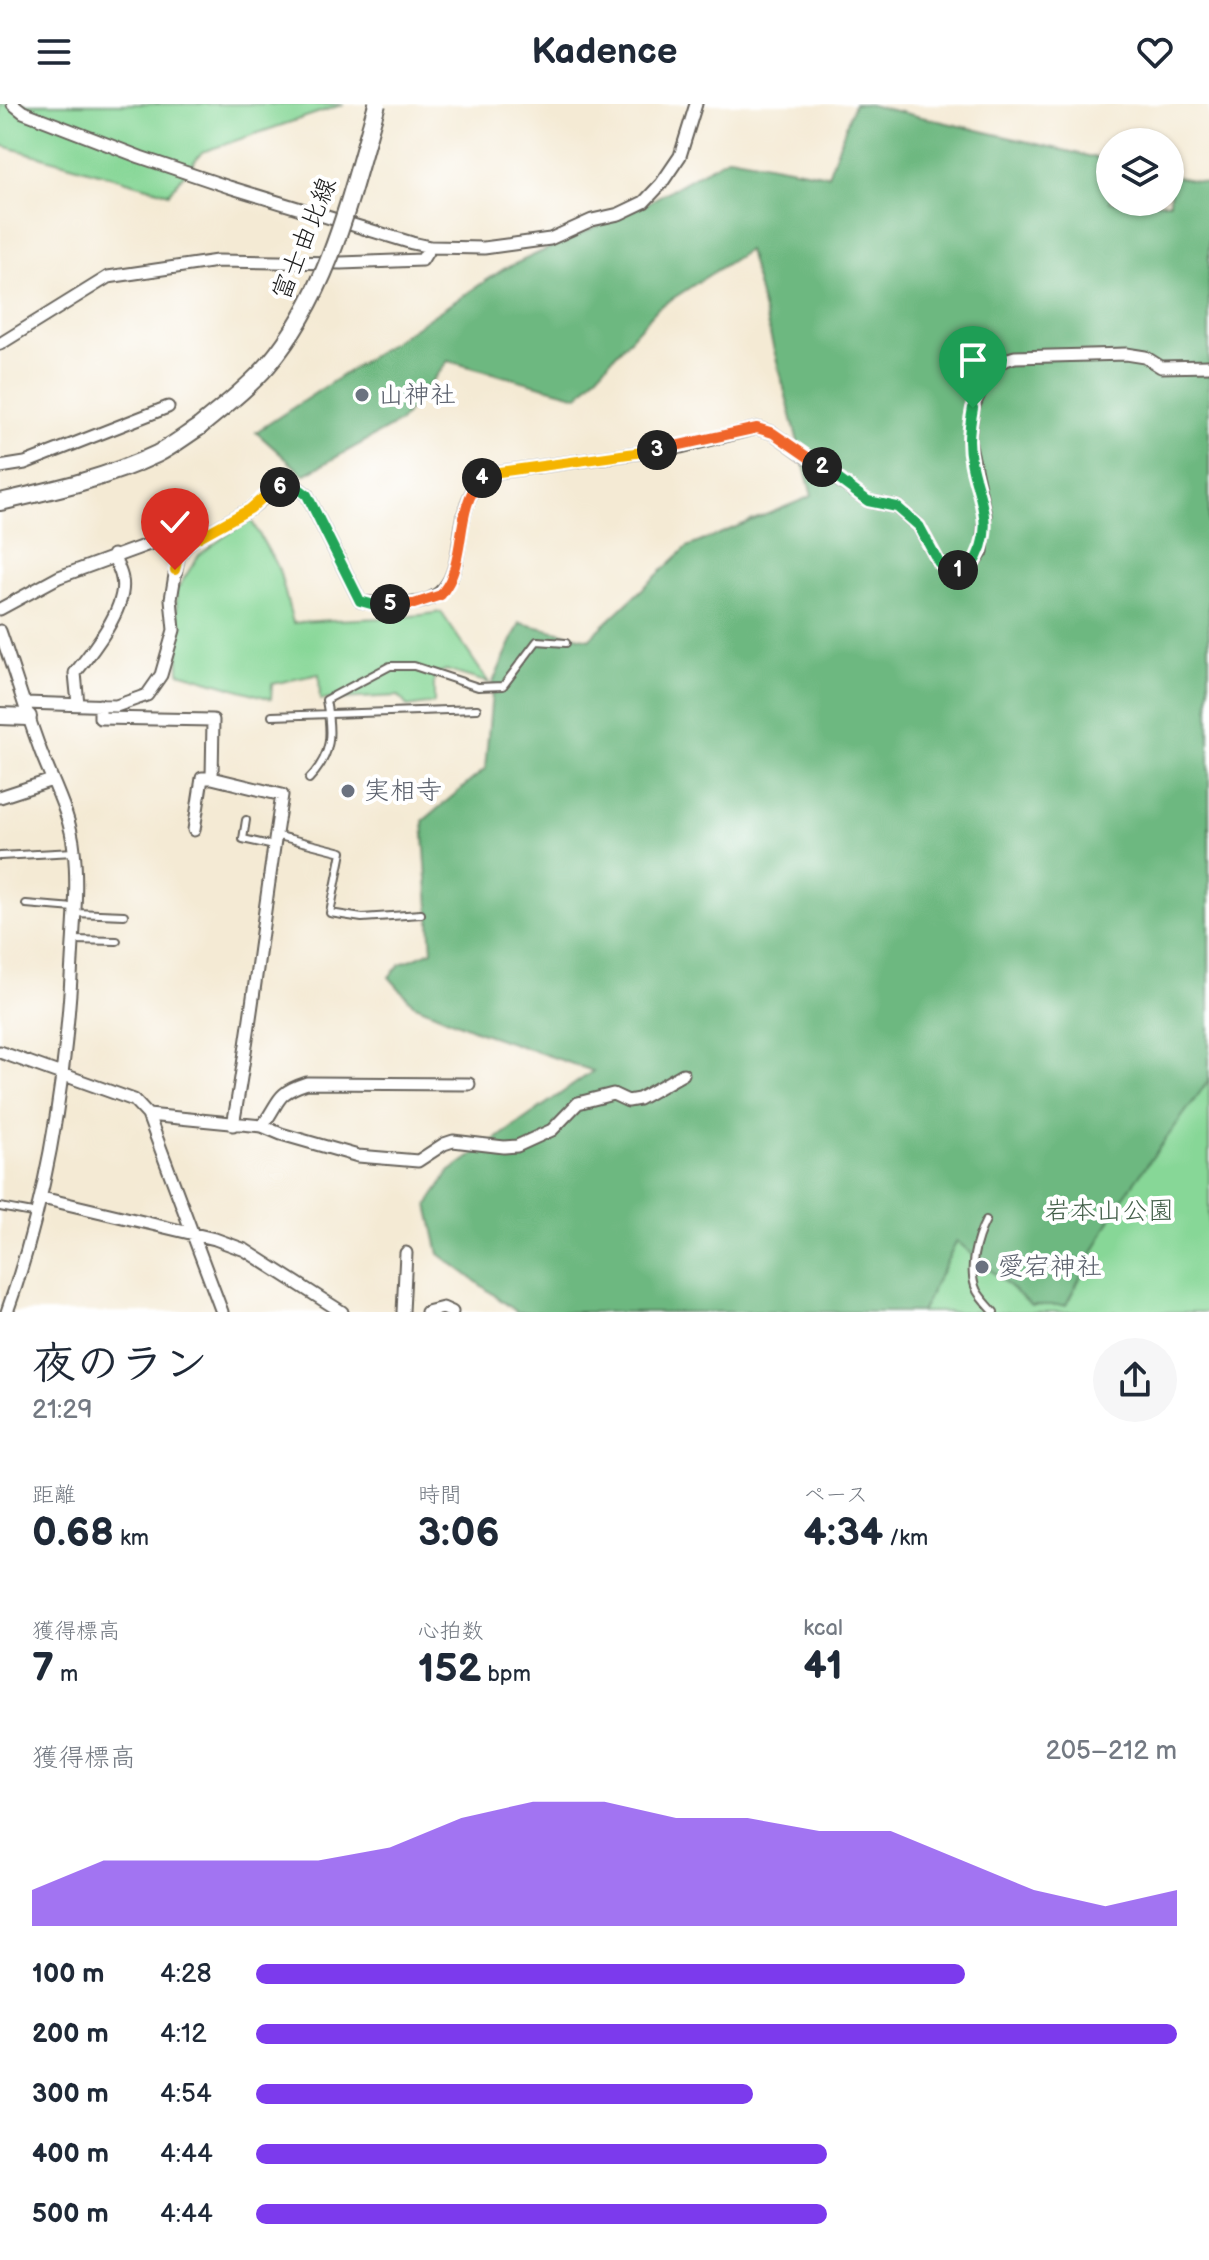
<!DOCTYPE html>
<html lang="ja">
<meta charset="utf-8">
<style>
body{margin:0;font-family:"Balsamiq Sans","Klee One",sans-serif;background:#f6f6f7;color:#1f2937;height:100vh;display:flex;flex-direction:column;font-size:30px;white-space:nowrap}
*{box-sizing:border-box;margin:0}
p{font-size:26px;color:#747a83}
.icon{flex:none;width:44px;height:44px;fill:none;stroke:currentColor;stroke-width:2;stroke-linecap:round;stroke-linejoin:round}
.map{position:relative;height:1208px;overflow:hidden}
.side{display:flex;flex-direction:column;background:#fff;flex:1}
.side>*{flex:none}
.tools{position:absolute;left:1096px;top:24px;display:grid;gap:16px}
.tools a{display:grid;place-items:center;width:88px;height:88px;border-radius:50%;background:#fff;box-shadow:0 2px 6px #0004;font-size:40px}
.pin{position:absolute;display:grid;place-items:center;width:68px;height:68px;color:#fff;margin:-82px -34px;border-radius:50% 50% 50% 0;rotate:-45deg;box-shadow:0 0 8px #0007}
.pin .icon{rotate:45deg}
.km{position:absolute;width:40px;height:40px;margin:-20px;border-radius:50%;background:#222;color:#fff;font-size:22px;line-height:40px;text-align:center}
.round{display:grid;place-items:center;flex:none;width:84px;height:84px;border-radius:42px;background:#f6f6f7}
.headline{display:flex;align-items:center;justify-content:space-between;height:136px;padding:0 32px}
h1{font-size:44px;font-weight:600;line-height:60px}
.metrics{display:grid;grid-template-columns:repeat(3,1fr);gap:12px;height:136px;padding:8px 32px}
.metrics div{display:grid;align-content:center}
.metrics b{font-size:40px;font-weight:600}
.metrics small{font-size:22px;font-weight:400}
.metrics p{font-size:22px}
.chart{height:224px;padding:16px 32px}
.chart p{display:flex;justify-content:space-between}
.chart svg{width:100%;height:144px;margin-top:8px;fill:#7c3aed;opacity:.7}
ul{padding:0 32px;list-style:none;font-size:26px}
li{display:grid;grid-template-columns:128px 96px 1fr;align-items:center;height:60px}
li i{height:20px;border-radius:10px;background:#7c3aed}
header{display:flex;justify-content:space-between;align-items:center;height:104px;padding:0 32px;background:#fff;font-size:36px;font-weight:600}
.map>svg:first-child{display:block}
</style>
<header><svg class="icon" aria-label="menu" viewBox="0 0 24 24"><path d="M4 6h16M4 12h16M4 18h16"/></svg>Kadence<svg class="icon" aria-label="heart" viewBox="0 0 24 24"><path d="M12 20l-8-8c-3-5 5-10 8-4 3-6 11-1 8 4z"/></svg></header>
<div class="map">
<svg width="1209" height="1208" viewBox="0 0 1209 1208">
<rect width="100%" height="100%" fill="#fff"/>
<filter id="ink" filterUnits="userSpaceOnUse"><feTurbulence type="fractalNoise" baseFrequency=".0125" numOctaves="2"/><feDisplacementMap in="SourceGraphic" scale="16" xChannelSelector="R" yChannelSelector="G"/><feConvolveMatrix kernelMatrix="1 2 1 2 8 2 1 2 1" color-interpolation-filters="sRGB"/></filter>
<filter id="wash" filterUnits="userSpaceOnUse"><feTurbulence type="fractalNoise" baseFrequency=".006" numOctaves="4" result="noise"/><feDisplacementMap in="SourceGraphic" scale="32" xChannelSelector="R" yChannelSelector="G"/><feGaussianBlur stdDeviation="1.8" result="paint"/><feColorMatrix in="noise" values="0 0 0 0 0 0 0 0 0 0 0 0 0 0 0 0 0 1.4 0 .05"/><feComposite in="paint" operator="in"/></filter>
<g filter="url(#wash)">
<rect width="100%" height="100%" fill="#f4ead4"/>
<path fill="#87d797" stroke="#527a5a" stroke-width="2" d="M0 0H344L202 48 169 89 0 41Z
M250 414 279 466 293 519C343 513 392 517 441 508L489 579 446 566 434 571V599L408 603 399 592 320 596 319 570 272 580 271 595 179 568 176 487 199 451Z
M1209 865V1208H921L930 1158Z"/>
<path fill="#6db880" stroke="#446a4e" stroke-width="2" d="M854 0H866L1110 57V98H1170V71L1209 80V976L1119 1099 1066 1201H1031L957 1137 921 1208H517L439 1150 428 1101 449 1068 593 967 477 927 413 900 389 873 400 860 432 847 423 717 485 665 493 578 520 519 589 535 687 443 812 392 748 146 658 204 578 292 448 257 400 318 304 371 256 328 504 165 647 99 729 53 828 71Z"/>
</g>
<g filter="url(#ink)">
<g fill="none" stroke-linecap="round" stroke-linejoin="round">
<defs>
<path id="lane" d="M272 612 477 605
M309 675C333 650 332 629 326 596L390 562H414L478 583 503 582 537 537 566 539
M246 716 243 735 274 742
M275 731 342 748 330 809 362 814 421 810
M0 752 74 748
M26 800 74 804
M75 809 124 811
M73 836 117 837
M0 1103 38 1110
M986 1116C976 1135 967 1167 977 1187 981 1194 988 1201 994 1208"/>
<path id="street" d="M13 0 23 8 140 53 229 83 412 139 430 143 484 144 550 135 592 116 619 110 644 98 661 80 680 52 696 0
M0 240 108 173 217 157 341 159 422 156 430 143
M0 363 25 359 168 303
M0 505 59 473 163 435 189 417
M0 527C14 567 26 608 41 648 53 679 71 712 74 746 78 782 74 820 72 856 66 976 48 1094 7 1208
M25 599 116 602 147 591 161 571 174 526 171 495 178 453 187 440 250 405 277 383 298 384 307 391 360 497C374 501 388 500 403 500 488 499 436 398 492 369L681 343 757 324 773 329 868 397 897 403 919 422 939 459 953 467 971 463 982 448 985 411 969 336 973 304 983 281 999 258 1015 253 1126 250 1145 253 1161 263 1209 262
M78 600 75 569C92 548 128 503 122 475 121 467 116 459 113 451
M100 601V614L213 616 212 674 282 691C264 801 253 911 233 1021
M0 693 52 676
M194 726 202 674H212
M0 948 134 996 148 1011 222 1208
M148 1011 262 1022C281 998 273 990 307 979L469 980
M262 1022 281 1030 358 1052 418 1057 444 1040 453 1037 504 1043 517 1042 552 1026 578 999 613 990 628 997 639 995 683 970
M42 1094 215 1135 245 1146 342 1208
M403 1208 406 1149
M427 1208 443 1204 452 1208"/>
<path id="secondary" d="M0 398C53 386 107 374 157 350 171 343 185 332 199 323
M0 612 28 613"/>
</defs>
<use href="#lane" stroke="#68645c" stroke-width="10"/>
<use href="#street" stroke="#68645c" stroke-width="15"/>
<use href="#secondary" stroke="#68645c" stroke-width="20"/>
<use href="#lane" stroke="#fff" stroke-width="6"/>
<use href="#street" stroke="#fff" stroke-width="11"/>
<use href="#secondary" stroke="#fff" stroke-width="16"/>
<defs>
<path id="secondary-bridge" d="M199 323C223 303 248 284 268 261 330 188 351 90 377 0"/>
</defs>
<use href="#secondary-bridge" stroke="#68645c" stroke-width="20" stroke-linecap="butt"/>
<use href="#secondary-bridge" stroke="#fff" stroke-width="16"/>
</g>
</g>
<g fill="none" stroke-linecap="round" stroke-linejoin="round" filter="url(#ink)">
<defs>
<path id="split-1" d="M958 466 971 463C1003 416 969 384 969 336 969 326 971 315 973 304"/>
<path id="split-2" d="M822 363 868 397 897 403 919 422 939 459 953 467 958 466"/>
<path id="split-3" d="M657 346 757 324 773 329 822 363"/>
<path id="split-4" d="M482 374 492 369 657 346"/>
<path id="split-5" d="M390 500H414L441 491C444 486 449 480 451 474 465 442 457 401 482 374"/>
<path id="split-6" d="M280 383 298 384 307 391 360 497 371 500H390"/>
<path id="split-7" d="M175 466 178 453 187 440 250 405 267 390 280 383"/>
</defs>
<use href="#split-1" stroke="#fff" stroke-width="16"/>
<use href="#split-2" stroke="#fff" stroke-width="16"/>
<use href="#split-3" stroke="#fff" stroke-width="16"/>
<use href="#split-4" stroke="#fff" stroke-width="16"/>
<use href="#split-5" stroke="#fff" stroke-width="16"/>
<use href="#split-6" stroke="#fff" stroke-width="16"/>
<use href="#split-7" stroke="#fff" stroke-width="16"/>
<use href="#split-1" stroke="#22a559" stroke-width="10"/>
<use href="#split-2" stroke="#22a559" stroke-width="10"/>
<use href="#split-3" stroke="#f0652b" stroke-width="10"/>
<use href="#split-4" stroke="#f5b400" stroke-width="10"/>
<use href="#split-5" stroke="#f0652b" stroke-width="10"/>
<use href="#split-6" stroke="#22a559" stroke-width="10"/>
<use href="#split-7" stroke="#f5b400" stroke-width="10"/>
</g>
<g fill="#6b7280" stroke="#fff" stroke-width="3">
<circle cx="362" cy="291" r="8"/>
<circle cx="348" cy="687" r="8"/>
<circle cx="982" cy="1163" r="8"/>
</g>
<g text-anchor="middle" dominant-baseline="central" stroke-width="8" stroke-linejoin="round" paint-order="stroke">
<g font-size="26" fill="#1c1c1c" stroke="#fff">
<text transform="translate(305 135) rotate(-68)">富士由比線</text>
</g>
<g font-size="26" fill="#5b616d" stroke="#fff" text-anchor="start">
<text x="378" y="291">山神社</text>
<text x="364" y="687">実相寺</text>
<text x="998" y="1163">愛宕神社</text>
</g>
<g font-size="26" fill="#415d47" stroke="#fff">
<text x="1109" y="1107">岩本山公園</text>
</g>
</g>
</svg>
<div class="tools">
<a><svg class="icon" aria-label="layers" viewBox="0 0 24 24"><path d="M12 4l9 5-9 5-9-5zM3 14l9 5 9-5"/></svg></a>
</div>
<div class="pin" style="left:973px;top:304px;background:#1e9e55"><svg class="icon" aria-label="arrive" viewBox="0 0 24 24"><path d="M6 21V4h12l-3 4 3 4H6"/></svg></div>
<div class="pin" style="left:175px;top:466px;background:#d93025"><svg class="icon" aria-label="check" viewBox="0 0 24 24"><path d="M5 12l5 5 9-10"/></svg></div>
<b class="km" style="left:958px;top:466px">1</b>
<b class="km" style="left:822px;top:363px">2</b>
<b class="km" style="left:657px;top:346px">3</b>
<b class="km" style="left:482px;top:374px">4</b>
<b class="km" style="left:390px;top:500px">5</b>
<b class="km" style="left:280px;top:383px">6</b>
</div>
<section class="side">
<div class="headline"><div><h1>夜のラン</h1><p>21:29</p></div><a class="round"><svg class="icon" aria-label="share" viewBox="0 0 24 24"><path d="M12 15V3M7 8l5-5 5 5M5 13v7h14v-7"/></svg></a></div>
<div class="metrics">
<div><p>距離</p><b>0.68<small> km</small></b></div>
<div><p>時間</p><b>3:06</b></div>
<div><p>ペース</p><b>4:34<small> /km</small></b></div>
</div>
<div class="metrics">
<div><p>獲得標高</p><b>7<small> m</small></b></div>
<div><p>心拍数</p><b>152<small> bpm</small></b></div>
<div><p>kcal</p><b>41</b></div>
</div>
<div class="chart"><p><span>獲得標高</span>205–212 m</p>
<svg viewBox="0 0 160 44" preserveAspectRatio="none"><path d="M0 44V33L10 24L20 24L30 24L40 24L50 20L60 11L70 6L80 6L90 11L100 11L110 15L120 15L130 24L140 33L150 38L160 33V44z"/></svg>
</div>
<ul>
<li><b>100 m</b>4:28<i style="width:77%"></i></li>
<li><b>200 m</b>4:12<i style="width:100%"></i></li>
<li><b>300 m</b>4:54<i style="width:54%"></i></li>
<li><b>400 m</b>4:44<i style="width:62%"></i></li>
<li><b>500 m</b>4:44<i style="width:62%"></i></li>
</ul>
</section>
